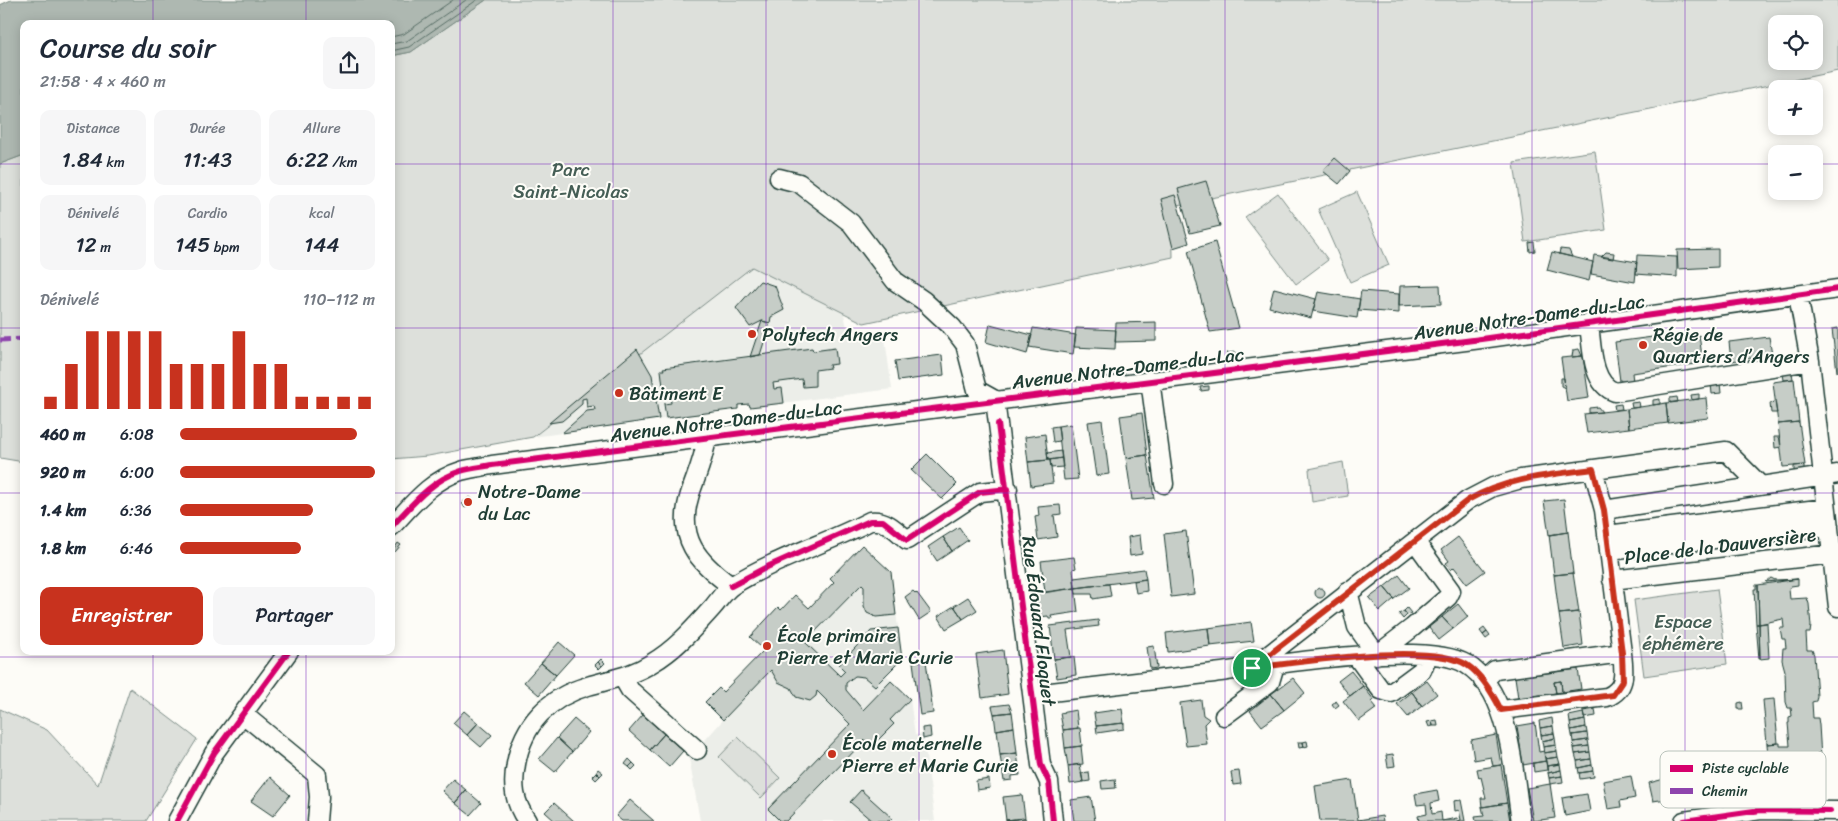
<!DOCTYPE html>
<html lang="fr">
<meta charset="utf-8">
<style>
body{margin:0;font-family:Sriracha,sans-serif;background:#f6f6f7;color:#1f2937;height:100vh;display:flex;flex-direction:column;font-size:19px;white-space:nowrap}
*{box-sizing:border-box;margin:0}
p{font-size:16px;color:#747a83}
.icon{flex:none;width:28px;height:28px;fill:none;stroke:currentColor;stroke-width:2;stroke-linecap:round;stroke-linejoin:round}
.map{position:relative;flex:1;overflow:hidden}
.side{position:absolute;left:20px;top:20px;width:375px;height:635px;display:flex;flex-direction:column;background:#fff;border-radius:10px;box-shadow:0 2px 12px #0003}
.side>*{flex:none}
.buttons{position:absolute;left:1768px;top:15px;display:grid;gap:10px}
.buttons a{display:grid;place-items:center;width:55px;height:55px;border-radius:10px;background:#fff;box-shadow:0 2px 12px #0003;font-size:25px}
.pin{position:absolute;display:grid;place-items:center;width:42px;height:42px;color:#fff;margin:-21px;border:2px solid #fff;border-radius:50%;box-shadow:0 1px 5px #0007}
.round{display:grid;place-items:center;flex:none;width:52px;height:52px;border-radius:10px;background:#f6f6f7}
.headline{display:flex;align-items:center;justify-content:space-between;height:85px;padding:0 20px}
h1{font-size:28px;font-weight:600;line-height:38px}
.figures{display:grid;grid-template-columns:repeat(3,1fr);gap:8px;height:85px;padding:5px 20px}
.figures div{display:grid;align-content:center;border-radius:10px;background:#f6f6f7;text-align:center}
.figures b{font-size:21px;font-weight:600}
.figures small{font-size:14px;font-weight:400}
.figures p{font-size:14px}
.chart{height:140px;padding:10px 20px}
.chart p{display:flex;justify-content:space-between}
.chart svg{width:100%;height:90px;margin-top:5px;stroke:#c8321e;stroke-width:6}
.primary-button{display:flex;gap:10px;margin-top:auto;padding:10px 20px}
.primary-button a{flex:1;height:58px;border-radius:10px;background:#c8321e;color:#fff;font-size:20px;font-weight:600;line-height:58px;text-align:center}
.primary-button a+a{background:#f6f6f7;color:#1f2937}
ul{padding:0 20px;list-style:none;font-size:16px}
li{display:grid;grid-template-columns:80px 60px 1fr;align-items:center;height:38px}
li i{height:12px;border-radius:6px;background:#c8321e}
.map>svg:first-child{display:block}
</style>
<div class="map">
<svg width="1838" height="821" viewBox="0 0 1838 821">
<rect width="100%" height="100%" fill="#fdfcf7"/>
<filter id="ink" filterUnits="userSpaceOnUse"><feTurbulence type="fractalNoise" baseFrequency=".02" numOctaves="2"/><feDisplacementMap in="SourceGraphic" scale="10" xChannelSelector="R" yChannelSelector="G"/><feConvolveMatrix kernelMatrix="1 2 1 2 8 2 1 2 1" color-interpolation-filters="sRGB"/></filter>
<g filter="url(#ink)">
<path fill="#eceee9" d="M770 239 844 314 849 336 884 332 892 389 750 407 749 404 738 405V409L533 437Z
M862 545 891 572 902 659 886 675 910 699 915 735 923 734 935 821H700L689 758 723 720 705 702 719 688 724 692 764 650 750 637 778 607 781 610 795 595 809 608 834 582 830 578Z"/>
<path fill="#dde0db" stroke="#7e8e88" fill-rule="evenodd" d="M486 0H1838V71L1172 206 1173 257 864 323 752 267 533 437 428 456 391 459V56L411 52ZM1776 24H1814V61H1776Z
M1595 151 1606 230 1525 242 1514 163Z
M24 155V462L0 458V164Z
M1357 192 1389 265 1350 282 1318 209Z
M1278 193 1328 260 1296 284 1245 217Z
M1343 462 1348 496 1312 502 1309 469Z
M1717 589 1727 664 1644 676 1634 600Z
M130 688 197 739 146 821H0V709L47 730 98 785Z
M738 737 780 778 761 798 719 757Z"/>
<path fill="#aeb8b1" stroke="#75877f" d="M11 0H486L411 52 391 56V24H24V155L0 164V5Z"/>
<g fill="none" stroke-linecap="round" stroke-linejoin="round">
<path stroke="#586e66" stroke-width="1" d="M391 37 404 34 453 0
M391 44 407 41 466 0
M391 51 409 47 477 0"/>
</g>
<path fill="#c6cdc7" stroke="#1f3d34" d="M1335 158 1350 171 1339 184 1323 171Z
M1206 181 1220 226 1190 233 1178 189Z
M1175 195 1189 243 1173 248 1161 199Z
M1215 242 1239 328 1210 332 1188 251Z
M1534 242 1535 251 1530 252 1529 243Z
M1560 249 1569 250 1572 257 1559 254Z
M1718 249V267L1678 269 1677 250Z
M1552 252 1593 262 1589 281 1547 270Z
M1606 252 1614 253 1613 259 1601 257Z
M1594 255 1637 262 1635 282 1591 274Z
M1637 255 1677 257V277L1636 274Z
M760 281 775 286 784 310 771 317 770 323 762 321 750 327 736 308Z
M1440 285 1441 304 1399 306 1400 286Z
M1274 288 1316 299 1311 318 1269 307Z
M1361 291 1399 294V313L1358 310Z
M1318 292 1360 299 1357 318 1313 311Z
M762 321 770 323 760 355 750 357Z
M1156 322V341L1115 342 1116 323Z
M990 324 1032 335 1027 354 986 342Z
M1033 328 1076 335 1073 354 1029 347Z
M1076 328 1116 330 1115 349 1074 347Z
M1838 328V371L1837 372 1832 329Z
M1699 335 1703 363 1632 373 1633 381H1620L1615 342 1660 336 1674 339Z
M1769 337 1772 355 1731 361 1729 342Z
M812 348 813 351 835 348 837 364 829 365 830 368 815 370V386L803 387 802 379 773 383 774 389 782 388 784 403 750 407 749 404 738 405V409L666 418 664 404 671 403 670 396 664 395 661 370H664L663 368Z
M637 349 652 375 659 419 562 433 587 411 595 410 594 406 587 407 586 398 582 399V404L562 421 549 423Z
M1579 349 1582 356 1572 357 1573 350Z
M1236 352V356L1228 357 1227 353Z
M942 355 944 375 898 381 895 361Z
M1583 356 1589 398 1567 401 1561 358Z
M1792 373 1793 379 1784 380 1783 374Z
M1561 378H1564L1565 388 1561 386Z
M1794 379 1799 422 1778 424 1773 382Z
M1720 383 1721 393 1712 394 1711 384Z
M1209 386V390L1201 391 1200 387Z
M663 389 664 395 655 397 654 390Z
M1699 394V399L1692 400 1691 395Z
M1677 397 1678 402 1670 403V398Z
M1706 398 1708 418 1668 423 1666 403Z
M1660 399V404L1653 405V400Z
M1639 402 1640 407 1632 408 1631 403Z
M1775 402 1777 413H1771L1770 403Z
M1666 403 1668 423 1629 428 1627 409Z
M1621 404 1622 409 1615 410 1614 405Z
M1598 407 1602 412 1589 413V408Z
M1627 409 1629 428 1587 433 1584 414Z
M1142 413 1147 455 1126 458 1120 416Z
M1102 420 1109 474 1096 476 1088 422Z
M1799 422 1805 465 1783 467 1778 424Z
M1071 424 1078 479 1064 480 1058 426Z
M1058 426 1060 441 1053 442 1051 427Z
M1045 434 1048 460 1028 462 1025 437Z
M1774 437H1780L1781 447 1775 448Z
M1061 451 1062 458 1048 460 1047 453Z
M927 454 957 484 942 499 911 470Z
M1147 455 1154 498 1132 500 1126 458Z
M1062 458 1063 467 1051 468 1050 460Z
M1050 460 1053 483 1031 486 1028 462Z
M1804 465V470L1794 471V466Z
M470 497 474 501 465 508 462 503Z
M1564 499 1568 532 1549 535 1544 501Z
M1060 505 1061 514 1054 515 1057 537 1038 540 1035 517 1039 516 1038 507Z
M959 527 968 540 952 551 943 537Z
M1186 531 1194 594 1171 597 1164 534Z
M1568 532 1573 573 1554 575 1549 535Z
M1140 535 1142 554 1130 556 1128 537Z
M943 537 952 551 937 561 928 547Z
M1458 537 1485 571 1467 584 1454 567 1451 570 1446 563 1449 561 1441 550Z
M398 543 401 545 395 552 393 550Z
M862 545 891 572 896 615 876 617 867 613 864 606V586L862 584 805 642 840 676 845 671 839 665 871 631 898 628 902 659 875 686 864 677 855 676 846 683V690L863 710 891 681 910 699 890 720 894 724 872 746 865 740 786 821H780L768 809 850 724 817 691 816 696 810 701 796 697 791 688 778 682 771 670 723 720 705 702 719 688 723 692 764 650 750 637 778 607 781 610 795 595 809 608 834 582 830 578Z
M1074 557 1076 568 1073 569 1075 588 1045 592 1041 561Z
M1144 569 1146 579 1075 588 1074 578Z
M1573 573 1579 612 1559 614 1554 575Z
M1399 575 1409 588 1394 599 1384 587Z
M1771 578 1775 580 1798 579 1766 582Z
M1146 579 1147 591 1136 593 1134 581Z
M1798 579V585L1791 586 1789 589 1790 599 1807 598 1809 604 1811 626 1810 633H1806L1807 650H1812L1814 655 1817 696 1816 701 1812 702 1813 718H1818L1819 725 1821 758 1823 764 1804 763 1807 776 1792 777V774L1783 775V778L1770 779 1767 744 1780 743V746H1790L1788 723H1789V717L1792 716 1791 708H1788L1786 702 1785 671 1782 660 1783 648H1786L1785 639H1782L1780 628H1784L1783 619 1759 624 1758 585Z
M1109 584 1111 596 1093 599 1092 594H1076L1075 588Z
M1756 585H1758L1759 624H1756L1754 589H1756Z
M1384 587 1394 599 1380 611 1369 598Z
M1315 593a5 5 0 1 1 10 0a5 5 0 1 1-10 0Z
M1075 588 1078 612 1051 616 1052 619H1049L1048 616 1039 617 1036 594Z
M913 591 916 594 917 593 931 612 919 620 905 597Z
M968 597 977 610 963 619 954 606Z
M1458 604 1468 617 1453 629 1442 617Z
M954 606 963 619 946 629 938 616Z
M1407 608 1411 613 1407 615 1404 611Z
M1404 611 1407 615 1403 619 1399 614Z
M1579 612 1583 645 1564 648 1559 614Z
M1442 617 1453 629 1439 640 1429 627Z
M1098 620 1099 626 1067 630 1071 657 1054 659 1050 626Z
M1251 622 1254 641 1210 646 1208 628Z
M1767 623 1769 658 1760 659 1759 624Z
M1756 624H1759L1760 659H1759Z
M1208 628 1210 646 1168 652 1166 633Z
M1484 628 1487 632 1483 635 1480 631Z
M1487 632 1490 636 1486 639 1483 635Z
M559 642 574 655 556 675 541 663Z
M1154 646 1157 668 1150 669 1147 647Z
M1003 650 1008 694 982 698 976 654Z
M1071 657H1074L1076 675 1057 678 1054 659Z
M601 659 605 663 602 666 598 662Z
M926 661 933 713 920 715 913 662Z
M598 662 602 666 599 669 595 665Z
M541 663 556 675 539 695 524 682Z
M1578 669 1581 689 1562 692 1561 681 1554 682 1556 693 1518 698 1515 677Z
M1351 671 1363 686 1350 696 1338 681Z
M1293 678 1305 693 1284 710 1271 694Z
M1427 681 1437 694 1422 706 1412 692Z
M1561 681 1562 692 1556 693 1554 682Z
M1363 686 1374 700 1372 702 1377 708 1359 721 1343 701Z
M1412 692 1422 706 1408 717 1397 704Z
M1271 694 1284 710 1262 726 1250 711Z
M1774 699 1778 743 1767 744 1763 700Z
M1201 700 1203 715 1209 719 1204 724 1207 744 1186 746 1180 703Z
M1336 701 1339 705 1335 708 1332 704Z
M1742 702 1743 709H1738V703Z
M1009 704 1012 712 994 714 992 706Z
M1122 709 1124 723 1096 726 1094 713Z
M1595 709 1596 716 1584 718 1583 711Z
M1076 710 1078 728 1063 730 1060 713Z
M464 711 478 723 467 735 453 723Z
M1012 712 1014 727 996 730 994 714Z
M1583 713 1585 720 1570 723 1569 716Z
M643 715 664 734 650 750 629 731Z
M1552 718 1553 726 1540 728 1539 721Z
M574 719 589 732 572 752 557 738Z
M1437 720 1438 726H1433L1432 721Z
M1585 720 1586 727 1571 730 1570 723Z
M1432 721 1433 726 1429 727 1427 722Z
M478 723 492 735 481 747 467 735Z
M1124 723V729L1097 733 1096 726Z
M1535 723 1539 752 1544 751 1546 761 1523 765 1517 726Z
M1553 726 1554 733 1541 735 1540 728Z
M930 727 931 737 923 739 922 728Z
M1014 727 1017 753 1000 755 997 730Z
M1586 727 1587 733 1572 735 1571 730Z
M1080 728 1082 746 1065 748 1063 730Z
M1554 733 1555 738 1542 741 1541 735Z
M1587 733 1588 740 1573 742 1572 735Z
M664 734 683 751 669 767 650 750Z
M1496 735 1501 765 1493 766 1491 757 1474 760 1471 740Z
M557 738 572 752 555 772 539 759Z
M1555 738 1556 745 1543 747 1542 741Z
M1588 740 1589 746 1574 748 1573 742Z
M1307 741 1308 746 1304 747 1303 742Z
M1298 742H1303L1304 747 1299 748Z
M1556 745 1557 751 1544 753 1543 747Z
M1081 746 1083 764 1068 766 1065 748Z
M1589 746 1590 752 1575 754 1574 748Z
M1557 751 1558 757 1545 759 1544 753Z
M1590 752 1591 759 1577 761 1575 754Z
M1017 753 1020 775 1012 776V780L1004 781 1000 755Z
M1393 754 1395 766 1388 767 1386 755Z
M1558 757 1560 764 1547 766 1545 759Z
M629 759 633 763 629 767 625 764Z
M1591 759 1592 765 1578 768 1577 761Z
M1546 761 1547 770 1534 772 1533 763Z
M633 763 636 766 632 770 629 767Z
M1080 764 1083 782 1070 784 1068 766Z
M1560 764 1561 770 1548 773 1547 766Z
M1501 765 1507 803 1482 807 1481 798H1486L1481 777 1479 778 1477 769Z
M1592 765 1593 771 1579 773 1578 768Z
M1694 766 1697 787 1679 790 1680 797 1653 801 1649 783 1676 776 1674 768Z
M598 769 603 773 600 776 596 772Z
M1561 770 1562 776 1549 778 1548 773Z
M1239 771 1241 784 1233 785 1231 772Z
M1593 771 1594 777 1580 779 1579 773Z
M596 772 600 776 596 780 592 776Z
M1089 772 1090 781 1083 782 1081 773Z
M1562 776 1563 782 1550 784 1549 778Z
M1631 776 1635 798 1620 801 1621 807 1608 809 1603 781Z
M270 777 290 795 273 816 251 801Z
M453 779 466 790 455 803 442 791Z
M989 779 990 788 977 790 976 781Z
M1115 779 1116 788 1102 789 1101 781Z
M1352 780 1358 820 1382 816 1383 821H1320L1315 786Z
M1550 784 1555 818 1533 821 1527 788Z
M466 790 481 803 470 815 455 803Z
M861 790 892 818 889 821H872L850 802Z
M1437 790 1439 801 1431 803 1432 814 1441 812 1442 821H1419L1418 816 1427 814 1426 804 1417 805 1415 794Z
M1587 794 1590 811 1565 816 1562 798Z
M1022 795 1025 818 1006 820 1003 797Z
M1091 797 1095 821H1074L1071 800Z
M630 800 654 821H622L616 816Z
M1461 800 1465 821H1442L1457 818 1458 821 1461 820 1459 810 1455 811 1454 801Z
M554 803 574 821H555L545 812Z
M1507 803 1510 821H1476L1475 817 1484 816 1482 807Z
M1025 818 1026 821H1006V820Z"/>
<g fill="none" stroke-linecap="round" stroke-linejoin="round">
<defs>
<path id="minor" d="M779 178 799 183 851 223 895 281 924 301 952 327 965 344 977 390 995 400
M1798 295 1810 361 1838 607
M1589 324C1592 345 1591 384 1615 392L1810 361
M1150 380 1164 484
M995 400 1041 765 1049 782 1053 821
M707 438C703 462 697 473 690 494 676 538 698 562 731 586
M1593 469 1604 510
M391 527C412 505 431 480 461 471 471 468 482 467 492 465L1481 339 1838 289
M1607 535 1826 508
M1609 551 1829 526
M1612 580 1833 554
M1348 591 1357 627 1377 655 1412 628 1448 597 1451 591 1415 541
M1357 657 1381 690 1391 693 1422 670 1428 655
M1252 668 1468 500 1493 487 1521 479 1726 451 1759 484
M623 678 630 690 697 750
M1483 681 1495 670 1622 653
M1034 694C1094 687 1154 680 1214 673 1266 666 1425 639 1466 664 1512 692 1513 774 1521 821
M1501 710 1607 697C1627 689 1624 672 1622 653L1604 510 1838 474
M243 714 317 775 319 797 317 821
M1224 716 1270 682 1275 665
M177 821 214 753 289 651
M527 821C514 802 512 786 516 764 523 724 549 697 588 686 611 679 632 676 652 663 676 649 694 628 713 607 719 600 725 590 733 585 776 558 826 544 870 521 886 519 896 530 907 540L980 492 1008 489
M1684 821 1761 810 1838 811"/>
</defs>
<use href="#minor" stroke="#1f3d34" stroke-width="21"/>
<use href="#minor" stroke="#fdfcf7" stroke-width="18"/>
<path stroke="#8e44ad" stroke-width="5" stroke-dasharray="10 5" stroke-linecap="butt" d="M0 340 24 339"/>
<defs>
<path id="cycleway" d="M998 424 1041 765 1049 782 1053 821
M391 527C412 505 431 480 461 471 471 468 482 467 492 465L1481 339 1838 289
M731 586 767 567 870 521H883L907 540 980 492 1008 489
M177 821 214 753 289 651
M1684 821 1761 810 1830 811"/>
</defs>
<use href="#cycleway" stroke="#fdfcf7" stroke-width="9"/>
<use href="#cycleway" stroke="#d6006c" stroke-width="6"/>
</g>
</g>
<g fill="none" stroke-linecap="round" stroke-linejoin="round" filter="url(#ink)">
<defs>
<path id="route" d="M1593 469 1604 510 1622 653 1623 680 1613 695 1501 710C1493 694 1482 675 1467 665 1431 641 1297 663 1252 668L1468 500C1507 478 1549 475 1593 469Z"/>
</defs>
<use href="#route" stroke="#fff" stroke-width="10"/>
<use href="#route" stroke="#c8321e" stroke-width="6"/>
</g>
<path fill="none" stroke="#7b2cbf" stroke-width="1" stroke-opacity="0.55" d="M153 0V24M306 0V24M460 0V821M613 0V821M766 0V821M919 0V821M1072 0V821M1225 0V821M1378 0V821M1532 0V821M1685 0V821M0 164H24M391 164H1776M1814 164H1838M0 328H24M391 328H1838M0 493H24M391 493H1838M153 651V821M306 651V821M0 657H1838"/>
<g fill="#c8321e" stroke="#fdfcf7" stroke-width="2">
<circle cx="752" cy="334" r="5"/>
<circle cx="1643" cy="345" r="5"/>
<circle cx="619" cy="393" r="5"/>
<circle cx="468" cy="502" r="5"/>
<circle cx="767" cy="646" r="5"/>
<circle cx="832" cy="754" r="5"/>
</g>
<g text-anchor="middle" dominant-baseline="central" stroke-width="4" stroke-linejoin="round" paint-order="stroke">
<g font-size="19" fill="#455e55" stroke="#fdfcf7">
<text x="571" y="169">Parc<tspan x="571" dy="22">Saint-Nicolas</tspan></text>
<text x="1683" y="621">Espace<tspan x="1683" dy="22">éphémère</tspan></text>
</g>
<g font-size="19" fill="#1f3d34" stroke="#fdfcf7">
<text transform="translate(1529 317) rotate(-8)">Avenue Notre-Dame-du-Lac</text>
<text transform="translate(1128 368) rotate(-7)">Avenue Notre-Dame-du-Lac</text>
<text transform="translate(726 421) rotate(-7)">Avenue Notre-Dame-du-Lac</text>
<text transform="translate(1720 546) rotate(-7)">Place de la Dauversière</text>
<text transform="translate(1039 621) rotate(83)">Rue Édouard Floquet</text>
</g>
<g font-size="19" fill="#1f3d34" stroke="#fdfcf7" text-anchor="start">
<text x="762" y="334">Polytech Angers</text>
<text x="1653" y="334">Régie de<tspan x="1653" dy="22">Quartiers d’Angers</tspan></text>
<text x="629" y="393">Bâtiment E</text>
<text x="478" y="491">Notre-Dame<tspan x="478" dy="22">du Lac</tspan></text>
<text x="777" y="635">École primaire<tspan x="777" dy="22">Pierre et Marie Curie</tspan></text>
<text x="842" y="743">École maternelle<tspan x="842" dy="22">Pierre et Marie Curie</tspan></text>
</g>
</g>
<rect x="1660" y="751" width="166" height="57" rx="8" fill="#fdfcf7" stroke="#bac3bc" stroke-width="1"/>
<rect x="1670" y="765" width="23" height="7" fill="#d6006c"/>
<rect x="1670" y="788" width="23" height="6" fill="#8e44ad"/>
<g font-size="14" fill="#1f3d34">
<text x="1702" y="773">Piste cyclable</text>
<text x="1702" y="796">Chemin</text>
</g>
</svg>
<div class="buttons">
<a><svg class="icon" aria-label="locate" viewBox="0 0 24 24"><circle cx="12" cy="12" r="6"/><path d="M12 2v4M12 18v4M2 12h4M18 12h4"/></svg></a>
<a>+</a>
<a>−</a>
</div>
<div class="pin" style="left:1252px;top:668px;background:#1e9e55"><svg class="icon" aria-label="arrive" viewBox="0 0 24 24"><path d="M6 21V4h12l-3 4 3 4H6"/></svg></div>
<section class="side">
<div class="headline"><div><h1>Course du soir</h1><p>21:58 · 4 × 460 m</p></div><a class="round"><svg class="icon" aria-label="share" viewBox="0 0 24 24"><path d="M12 15V3M7 8l5-5 5 5M5 13v7h14v-7"/></svg></a></div>
<div class="figures">
<div><p>Distance</p><b>1.84<small> km</small></b></div>
<div><p>Durée</p><b>11:43</b></div>
<div><p>Allure</p><b>6:22<small> /km</small></b></div>
</div>
<div class="figures">
<div><p>Dénivelé</p><b>12<small> m</small></b></div>
<div><p>Cardio</p><b>145<small> bpm</small></b></div>
<div><p>kcal</p><b>144</b></div>
</div>
<div class="chart"><p><span>Dénivelé</span>110–112 m</p>
<svg viewBox="0 0 160 44" preserveAspectRatio="none"><path d="M5 44V38M15 44V22M25 44V6M35 44V6M45 44V6M55 44V6M65 44V22M75 44V22M85 44V22M95 44V6M105 44V22M115 44V22M125 44V38M135 44V38M145 44V38M155 44V38"/></svg>
</div>
<ul>
<li><b>460 m</b>6:08<i style="width:91%"></i></li>
<li><b>920 m</b>6:00<i style="width:100%"></i></li>
<li><b>1.4 km</b>6:36<i style="width:68%"></i></li>
<li><b>1.8 km</b>6:46<i style="width:62%"></i></li>
</ul>
<div class="primary-button"><a>Enregistrer</a><a>Partager</a></div>
</section>
</div>
